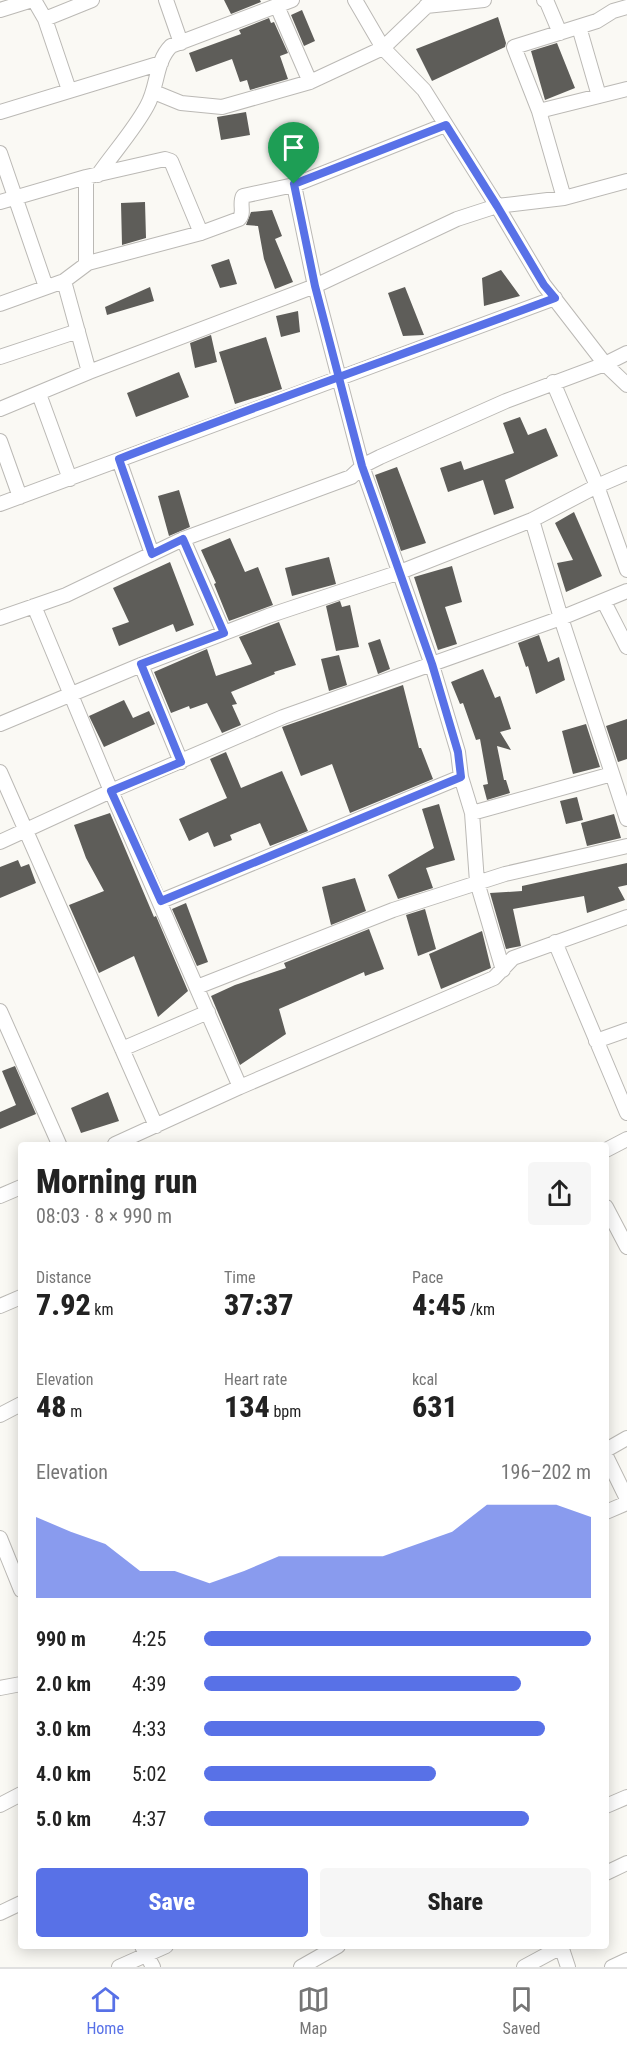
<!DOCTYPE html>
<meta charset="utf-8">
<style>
body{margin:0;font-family:"Roboto Condensed",sans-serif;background:#f6f6f6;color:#222;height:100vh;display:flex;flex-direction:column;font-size:22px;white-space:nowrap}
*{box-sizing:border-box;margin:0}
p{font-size:20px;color:#767676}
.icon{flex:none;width:33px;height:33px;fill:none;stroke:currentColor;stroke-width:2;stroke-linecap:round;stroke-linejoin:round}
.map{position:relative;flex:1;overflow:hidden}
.drawer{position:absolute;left:18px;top:1142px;width:591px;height:807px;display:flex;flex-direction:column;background:#fff;border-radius:6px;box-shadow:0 3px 15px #0003}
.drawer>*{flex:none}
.pin{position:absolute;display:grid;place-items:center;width:51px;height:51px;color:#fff;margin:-62px -26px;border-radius:50% 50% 50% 0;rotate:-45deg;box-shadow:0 0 6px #0007}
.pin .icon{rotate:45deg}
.round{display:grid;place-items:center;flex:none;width:63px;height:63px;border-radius:6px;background:#f6f6f6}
.head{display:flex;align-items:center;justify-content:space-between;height:102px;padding:0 18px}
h1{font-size:33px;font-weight:800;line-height:45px}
.stats{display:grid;grid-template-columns:repeat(3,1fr);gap:9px;height:102px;padding:6px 18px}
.stats div{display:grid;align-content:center}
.stats b{font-size:30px;font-weight:800}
.stats small{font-size:16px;font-weight:400}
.stats p{font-size:16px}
.chart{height:168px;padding:12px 18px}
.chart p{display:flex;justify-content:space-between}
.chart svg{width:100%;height:108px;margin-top:6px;fill:#5871e7;opacity:.7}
.cta{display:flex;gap:12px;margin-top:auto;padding:12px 18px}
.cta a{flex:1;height:69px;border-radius:6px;background:#5871e7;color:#fff;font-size:24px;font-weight:800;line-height:69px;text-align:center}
.cta a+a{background:#f6f6f6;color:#222}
ul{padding:0 18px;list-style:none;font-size:20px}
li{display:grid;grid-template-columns:96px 72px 1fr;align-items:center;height:45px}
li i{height:15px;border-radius:8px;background:#5871e7}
.menu{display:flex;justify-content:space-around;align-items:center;height:84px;border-top:2px solid #e0e0e0;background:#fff;font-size:16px;color:#767676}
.menu a{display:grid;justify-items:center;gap:3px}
.menu .active{color:#5871e7}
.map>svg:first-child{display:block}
</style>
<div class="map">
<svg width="627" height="1967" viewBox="0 0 627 1967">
<rect width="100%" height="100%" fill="#faf9f4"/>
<path fill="#5e5d59" d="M224 0H260L261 2 231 14Z
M302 10 315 41 304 46 291 15Z
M498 17 506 43 505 47 432 81 416 49Z
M269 18 271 23 274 22 288 53 280 56 288 79 250 90 247 80 240 82 232 59 196 72 189 53 241 34 239 30Z
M557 43 575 88 545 100 531 51Z
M246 112 250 135 221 140 217 117Z
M301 140 302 155 283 160 279 146Z
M145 202 146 238 122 245 121 203Z
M272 210 282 236 275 239 293 282 275 289 264 259 258 226 246 225 251 212Z
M229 259 237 284 220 288 211 265Z
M501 270 520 296 484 306 482 278Z
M150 287 154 301 107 315 105 307Z
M405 287 424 335 403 336 388 293Z
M298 311 300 332 281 337 276 316Z
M211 335 217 362 195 368 190 343Z
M266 337 282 389 235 404 219 352Z
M179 372 189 397 136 417 127 393Z
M520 417 528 435 546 428 558 456 505 480 514 508 494 515 483 480 448 492 440 468 461 461 464 470 514 453 503 423Z
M397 467 426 543 401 551 375 475Z
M179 490 190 527 169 536 158 496Z
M574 512 602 576 566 592 557 563 573 560 555 523Z
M230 538 245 572 258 567 273 605 229 621 214 584 216 583 201 550Z
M329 557 336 584 292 596 285 568Z
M170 562 194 625 176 632 173 624 119 646 112 628 129 622 113 588Z
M452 566 462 602 445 607 457 644 438 650 414 577Z
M340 601 342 607 350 605 359 647 336 651 326 606Z
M279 622 296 665 274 672 275 674 231 692 237 704 232 705 241 725 222 733 207 703 190 709 189 706 171 713 154 672 207 649 216 676 252 664 239 637Z
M539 635 548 662 559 657 565 680 536 694 528 666 526 667 518 643Z
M380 639 390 669 378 674 368 643Z
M339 655 347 685 329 691 321 659Z
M483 669 495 698 500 696 511 729 500 732 511 750 497 746 504 780H506L510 793 487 800 483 785 488 784 480 739 476 740 463 703 460 704 451 682Z
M403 685 419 748H421L433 779 350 813 332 764 301 776 282 727Z
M124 700 133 718 149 711 155 724 104 747 89 716Z
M627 719V759L618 762 606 726Z
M586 724 600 767 573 774 562 731Z
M226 752 241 788 282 771 308 831 270 846 260 823 230 835 232 840 214 847 208 832 189 841 179 819 227 798 210 759Z
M577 797 583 820 566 824 560 801Z
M439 804 455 860 426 868 433 888 398 899 388 875 434 848 422 809Z
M110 813 154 917 156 916 188 991 158 1017 134 956 99 973 69 905 104 891 86 858 74 825Z
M614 814 621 838 587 846 581 823Z
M18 860 21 867 29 864 36 883 0 898V867Z
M627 863V885L618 887 625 900 587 913 584 896 513 909 521 946 506 949 490 893 522 891V886Z
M355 878 366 911 331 925 322 887Z
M186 903 208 962 197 966 172 909Z
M425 909 436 949 418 956 406 915Z
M369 929 384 969 365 976 364 972 279 1009 286 1034 240 1065 211 996 235 985 286 968 284 963Z
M482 931 491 968 441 989 429 954Z
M15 1066 36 1114 0 1129V1112L16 1105 2 1071Z
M108 1092 119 1121 81 1133 71 1108Z"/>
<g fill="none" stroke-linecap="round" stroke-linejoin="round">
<defs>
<path id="street" d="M34 0 45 19 69 90
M166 0 181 43
M544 0H546L560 33
M277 6 310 82
M426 6 484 0
M0 10 32 0
M45 19 92 0
M579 27 599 96
M154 92 181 103 222 107 310 82 383 48 433 0
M539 111 627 89
M0 112 161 63
M0 153 46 287
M98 175C114 152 134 130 147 106 158 87 155 62 171 46L292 0
M86 177V264L88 263
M627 181 564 198 497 206 544 285 605 364 627 385
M294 185 315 286 362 466 432 665 458 752 461 777 472 813 477 882 503 970
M564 198 539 111 514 47 597 21 613 11 627 7
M0 202 86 177 165 159 171 161 201 233
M64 281 89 372
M0 304 64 281 88 263 201 233 239 219C245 213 239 204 243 196L294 185 445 125
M0 357 78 331
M553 382 597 486 627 570
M39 394 70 479
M0 409 89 372 315 286 457 219 497 206 424 90 383 48 355 0
M0 441 20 497
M119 460 152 554
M0 504 555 298
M532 520 561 618 627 819
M183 539 224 633
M604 602 627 647
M34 606 111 791 240 1087
M0 618 66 595 183 539 351 477 364 465 380 457 506 401 605 364 627 353
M141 665 181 762
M0 724 141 665 268 616 400 572 532 520 597 486 627 473
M0 772 156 1126
M472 813 612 774
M0 842 111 791 283 717 561 618 627 591
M161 901 461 777
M555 942 627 1113
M197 987 393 910 505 874 627 846
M0 1011 59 1144
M596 1041 627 1030
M122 1049 208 1012
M115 1144 240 1087 494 978 513 958 627 917
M606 1150 627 1139
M0 1196 21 1187
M606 1207 627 1247
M0 1306 21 1297
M0 1415 21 1404
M606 1450 627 1438
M606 1456 627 1499
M606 1512 627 1503
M0 1538 21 1590
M0 1688 21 1684
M0 1805 21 1794
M606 1806 627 1797
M606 1873 627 1863
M0 1913 21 1903
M142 1946 153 1967
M561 1946 568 1967
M119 1967 166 1946
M301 1967 338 1946
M524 1967 561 1947
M612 1967 627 1960"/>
</defs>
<use href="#street" stroke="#bbb9b5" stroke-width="16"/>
<use href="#street" stroke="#fff" stroke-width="14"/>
</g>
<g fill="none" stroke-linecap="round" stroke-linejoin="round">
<defs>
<path id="route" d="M294 184 315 286 362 466 432 664 458 752 461 777 161 901 111 791 181 762 141 664 224 633 183 539 152 554 119 459C263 403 410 352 555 298L544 285 497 206 446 125 294 184"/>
</defs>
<use href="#route" stroke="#fff" stroke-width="12"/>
<use href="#route" stroke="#5871e7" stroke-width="8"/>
</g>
</svg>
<div class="pin" style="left:294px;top:184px;background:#1e9e55"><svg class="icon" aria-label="arrive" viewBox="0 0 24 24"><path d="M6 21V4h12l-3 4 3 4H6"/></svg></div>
<section class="drawer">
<div class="head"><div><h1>Morning run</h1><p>08:03 · 8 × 990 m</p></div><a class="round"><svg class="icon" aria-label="share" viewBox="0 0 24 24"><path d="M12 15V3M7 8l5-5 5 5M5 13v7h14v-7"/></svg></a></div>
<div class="stats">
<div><p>Distance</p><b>7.92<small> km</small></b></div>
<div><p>Time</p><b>37:37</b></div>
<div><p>Pace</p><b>4:45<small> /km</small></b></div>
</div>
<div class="stats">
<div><p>Elevation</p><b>48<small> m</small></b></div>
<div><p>Heart rate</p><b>134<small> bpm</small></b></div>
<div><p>kcal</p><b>631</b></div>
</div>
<div class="chart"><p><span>Elevation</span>196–202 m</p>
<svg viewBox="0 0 160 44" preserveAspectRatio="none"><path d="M0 44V11L10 17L20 22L30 33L40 33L50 38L60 33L70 27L80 27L90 27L100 27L110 22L120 17L130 6L140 6L150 6L160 11V44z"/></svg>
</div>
<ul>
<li><b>990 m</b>4:25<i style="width:100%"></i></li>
<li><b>2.0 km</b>4:39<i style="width:82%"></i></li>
<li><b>3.0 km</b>4:33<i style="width:88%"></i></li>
<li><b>4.0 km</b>5:02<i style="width:60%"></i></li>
<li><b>5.0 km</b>4:37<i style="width:84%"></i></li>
</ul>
<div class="cta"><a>Save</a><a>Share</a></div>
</section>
</div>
<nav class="menu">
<a class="active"><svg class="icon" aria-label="home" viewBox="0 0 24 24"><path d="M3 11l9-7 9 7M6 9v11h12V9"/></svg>Home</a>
<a><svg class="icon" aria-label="map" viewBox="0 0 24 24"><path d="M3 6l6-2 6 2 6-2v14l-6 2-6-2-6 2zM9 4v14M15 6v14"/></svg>Map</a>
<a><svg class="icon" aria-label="saved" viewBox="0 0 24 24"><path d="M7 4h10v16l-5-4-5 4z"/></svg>Saved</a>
</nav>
